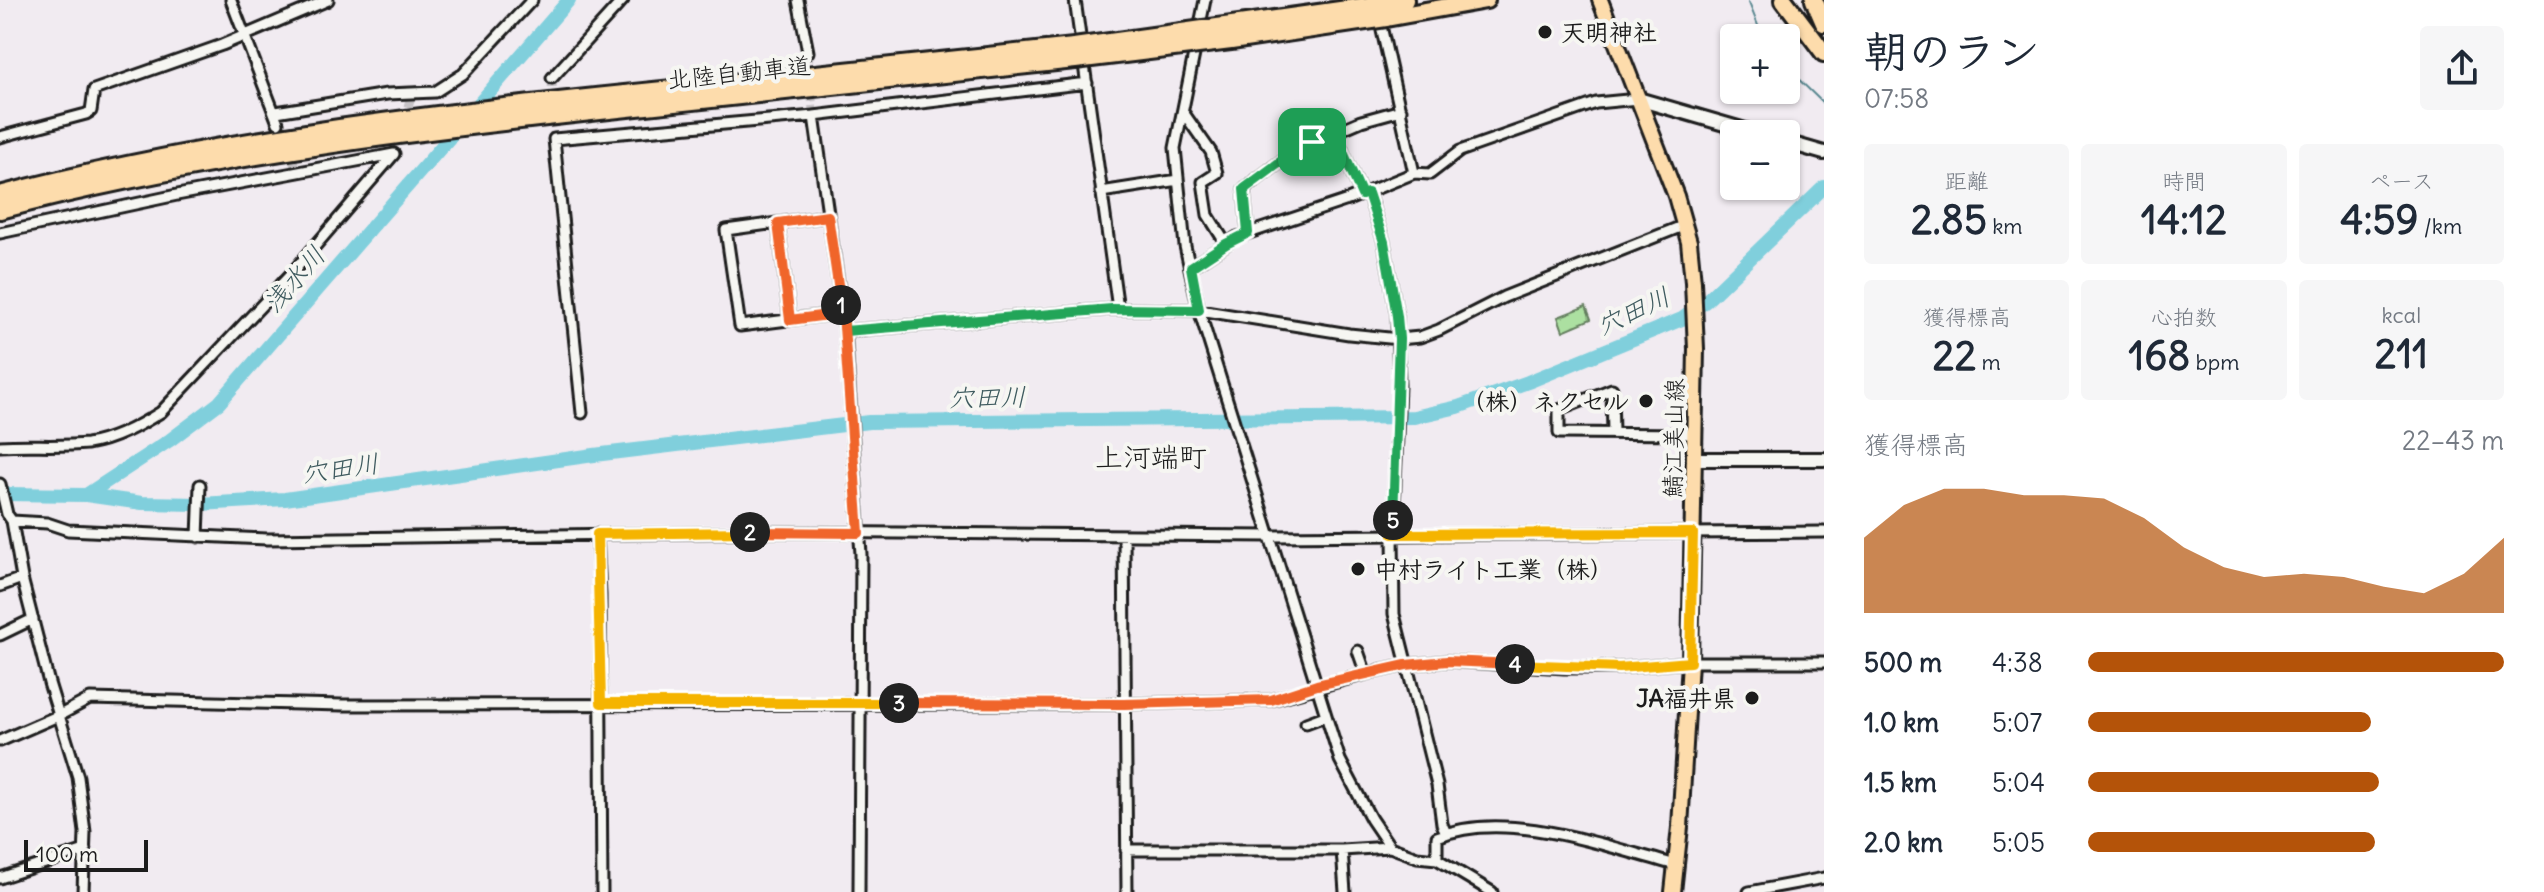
<!DOCTYPE html>
<html lang="ja">
<meta charset="utf-8">
<style>
body{margin:0;font-family:Delius,"Klee One",sans-serif;background:#f6f6f7;color:#1f2937;height:100vh;display:flex;flex-direction:column;font-size:30px;white-space:nowrap}
*{box-sizing:border-box;margin:0}
p{font-size:26px;color:#747a83}
.icon{flex:none;width:44px;height:44px;fill:none;stroke:currentColor;stroke-width:2;stroke-linecap:round;stroke-linejoin:round}
.map{position:relative;flex:1;overflow:hidden}
.sheet{display:flex;flex-direction:column;background:#fff;width:720px}
.sheet>*{flex:none}
.tools{position:absolute;left:1720px;top:24px;display:grid;gap:16px}
.tools a{display:grid;place-items:center;width:80px;height:80px;border-radius:8px;background:#fff;box-shadow:0 2px 6px #0004;font-size:40px}
.scale{position:absolute;left:24px;bottom:20px;width:124px;box-sizing:border-box;padding-left:8px;border:4px solid #1c1c1c;border-top:0;font-size:22px;line-height:28px;white-space:nowrap;color:#1c1c1c;-webkit-text-stroke:6px #f6f6f2;paint-order:stroke}
.pin{position:absolute;display:grid;place-items:center;width:68px;height:68px;color:#fff;margin:-34px;border-radius:16px;box-shadow:0 4px 12px #0006}
.km{position:absolute;width:40px;height:40px;margin:-20px;border-radius:50%;background:#222;color:#fff;font-size:22px;line-height:40px;text-align:center}
.round{display:grid;place-items:center;flex:none;width:84px;height:84px;border-radius:8px;background:#f6f6f7}
.overview{display:flex;align-items:center;justify-content:space-between;height:136px;padding:0 40px}
h1{font-size:44px;font-weight:800;line-height:60px}
.stats{display:grid;grid-template-columns:repeat(3,1fr);gap:12px;height:136px;padding:8px 40px}
.stats div{display:grid;align-content:center;border-radius:8px;background:#f6f6f7;text-align:center}
.stats b{font-size:40px;font-weight:800}
.stats small{font-size:22px;font-weight:400}
.stats p{font-size:22px}
.chart{height:224px;padding:16px 40px}
.chart p{display:flex;justify-content:space-between}
.chart svg{width:100%;height:144px;margin-top:8px;fill:#b45309;opacity:.7}
ul{padding:0 40px;list-style:none;font-size:26px}
li{display:grid;grid-template-columns:128px 96px 1fr;align-items:center;height:60px}
li i{height:20px;border-radius:10px;background:#b45309}
main{display:flex;flex:1;min-height:0}
.map>svg:first-child{display:block}
</style>
<main>
<div class="map">
<svg width="1824" height="892" viewBox="0 0 1824 892">
<defs>
<pattern id="cemetery-stones" width="16" height="16" patternUnits="userSpaceOnUse" patternTransform="scale(2)"><rect width="16" height="16" fill="#ace0a1"/><path d="M2 7V4a2 2 0 0 1 4 0v3zM10 15v-3a2 2 0 0 1 4 0v3z" fill="#93c08a"/></pattern>
</defs>
<rect width="100%" height="100%" fill="#f1ebf1"/>
<filter id="ink" filterUnits="userSpaceOnUse"><feTurbulence type="fractalNoise" baseFrequency=".0125" numOctaves="2"/><feDisplacementMap in="SourceGraphic" scale="16" xChannelSelector="R" yChannelSelector="G"/><feConvolveMatrix kernelMatrix="1 2 1 2 8 2 1 2 1" color-interpolation-filters="sRGB"/></filter>
<g filter="url(#ink)">
<path fill="url(#cemetery-stones)" stroke="#647e5e" stroke-width="2" d="M1586 306 1591 319 1563 331 1558 317Z"/>
<g fill="none" stroke-linecap="round" stroke-linejoin="round">
<path stroke="#58878f" stroke-width="2" d="M1749 3 1763 38
M1786 67 1824 104"/>
<path stroke="#80cfdc" stroke-width="14" d="M0 494 86 495 142 503 200 504 285 499 594 455 869 422 1414 417 1458 407 1528 382 1682 319 1706 301 1824 187
M86 495 170 440 219 403 569 0"/>
<path stroke="#c6c2c6" stroke-width="9" stroke-dasharray="9 4.5" stroke-linecap="butt" d="M808 52 814 123
M552 78 554 139
M404 120 412 93
M278 123 295 166"/>
<defs>
<path id="street" d="M231 0 278 123
M798 0 808 52
M1075 0 1118 309
M1205 0 1175 148 1185 246 1199 310 1340 760 1371 819 1390 847
M1379 17 1414 173
M552 78 623 0
M276 112 387 94 435 92 463 74 532 0
M1183 112 1211 152 1217 173 1203 182 1208 215 1226 244
M814 116 845 331 861 554 859 892
M1335 134 1362 195
M0 137 86 114 91 111 94 90 222 45 328 0
M1101 192 1178 180
M1368 193 1384 242 1397 316 1399 386 1393 534 1394 614 1437 785 1442 824 1446 833
M828 216 726 230 740 326 843 313
M778 223 790 320
M0 233 177 195 394 154
M1248 233 1244 189 1291 154 1312 142 1361 121 1401 110
M1191 267 1237 237 1348 200 1414 173 1430 174 1460 151 1596 103 1638 99
M845 331 1112 309 1199 310 1349 334 1399 339 1420 337 1439 330 1504 297 1685 225
M582 413 554 139 814 116 1087 83
M1613 433 1612 389 1559 410V433L1694 434
M0 446C29 444 59 447 87 444 114 440 139 426 161 412L292 273 394 154
M0 484 7 514 12 521 22 578 49 683 78 777 85 832 83 892
M12 521 47 523 68 530 267 539 772 532 1271 536 1824 532
M597 534 600 595 602 892
M1124 535 1127 892
M198 537 200 485
M0 586 22 578
M0 635 33 619
M1358 651 1366 674
M1306 723 1325 716
M0 741 60 715 90 699 343 705 1124 704 1271 700 1366 674 1406 665 1447 661 1564 668H1619L1690 662H1824
M1126 850H1342L1390 847 1417 857 1437 859 1492 892
M1342 850 1345 892
M1437 859V837C1505 808 1607 847 1676 865
M0 878 85 850
M1749 892 1824 878"/>
<path id="secondary" d="M1638 99 1759 134
M1786 142 1824 153
M1695 459H1824"/>
<path id="primary" d="M1600 0 1676 196 1689 242 1693 282 1696 349 1690 662 1680 827 1673 892"/>
<path id="highway" d="M1784 0 1824 53
M1814 0 1824 23
M1383 4 1405 0
M1386 18 1486 0
M0 195C207 140 421 115 634 93 780 77 927 62 1074 47
M0 210C209 155 423 130 637 107 783 91 929 76 1075 60"/>
</defs>
<use href="#street" stroke="#1c1c1c" stroke-width="15"/>
<use href="#secondary" stroke="#1c1c1c" stroke-width="18"/>
<use href="#primary" stroke="#1c1c1c" stroke-width="20"/>
<use href="#highway" stroke="#1c1c1c" stroke-width="22"/>
<use href="#street" stroke="#f6f6f2" stroke-width="9"/>
<use href="#secondary" stroke="#f6f6f2" stroke-width="12"/>
<use href="#primary" stroke="#fddcac" stroke-width="14"/>
<use href="#highway" stroke="#fddcac" stroke-width="16"/>
<defs>
<path id="highway-bridge" d="M1074 47 1383 4
M1075 60 1231 41 1386 18"/>
</defs>
<use href="#highway-bridge" stroke="#1c1c1c" stroke-width="22" stroke-linecap="butt"/>
<use href="#highway-bridge" stroke="#fddcac" stroke-width="16"/>
</g>
</g>
<g fill="none" stroke-linecap="round" stroke-linejoin="round" filter="url(#ink)">
<defs>
<path id="split-1" d="M841 305 845 331 1112 309 1199 310 1191 267 1226 244 1248 233 1244 189 1291 154 1312 142"/>
<path id="split-2" d="M750 532 859 533 843 313 790 320 778 223 828 216 841 305"/>
<path id="split-3" d="M750 532 597 534 601 703H899"/>
<path id="split-4" d="M899 703 1124 704 1271 700 1317 685 1406 665 1447 661 1515 664"/>
<path id="split-5" d="M1393 520V534L1693 533 1690 662 1619 668 1515 664"/>
<path id="split-6" d="M1312 142 1335 134 1362 195 1368 193 1384 242 1397 316 1399 339 1393 520"/>
</defs>
<use href="#split-1" stroke="#fff" stroke-width="16"/>
<use href="#split-2" stroke="#fff" stroke-width="16"/>
<use href="#split-3" stroke="#fff" stroke-width="16"/>
<use href="#split-4" stroke="#fff" stroke-width="16"/>
<use href="#split-5" stroke="#fff" stroke-width="16"/>
<use href="#split-6" stroke="#fff" stroke-width="16"/>
<use href="#split-1" stroke="#22a559" stroke-width="10"/>
<use href="#split-2" stroke="#f0652b" stroke-width="10"/>
<use href="#split-3" stroke="#f5b400" stroke-width="10"/>
<use href="#split-4" stroke="#f0652b" stroke-width="10"/>
<use href="#split-5" stroke="#f5b400" stroke-width="10"/>
<use href="#split-6" stroke="#22a559" stroke-width="10"/>
</g>
<g fill="#1c1c1c" stroke="#f6f6f2" stroke-width="3">
<circle cx="1545" cy="32" r="8"/>
<circle cx="1646" cy="401" r="8"/>
<circle cx="1358" cy="569" r="8"/>
<circle cx="1752" cy="698" r="8"/>
</g>
<g text-anchor="middle" dominant-baseline="central" stroke-width="8" stroke-linejoin="round" paint-order="stroke">
<g font-size="24" font-weight="bold" fill="#1c1c1c" stroke="#f6f6f2" text-anchor="start">
<text x="1561" y="32">天明神社</text>
<text x="1630" y="401" text-anchor="end">（株）ネクセル</text>
<text x="1374" y="569">中村ライト工業（株）</text>
<text x="1736" y="698" text-anchor="end">JA福井県</text>
</g>
<g font-size="24" fill="#1c1c1c" stroke="#f6f6f2">
<text transform="translate(739 72) rotate(-6)">北陸自動車道</text>
<text transform="translate(1673 438) rotate(-89)">鯖江美山線</text>
</g>
<g font-size="26" font-style="italic" fill="#3f5b5f" stroke="#f6f6f2">
<text transform="translate(294 279) rotate(-49)">浅水川</text>
<text transform="translate(1633 311) rotate(-25)">穴田川</text>
<text transform="translate(987 397) rotate(-1)">穴田川</text>
<text transform="translate(340 468) rotate(-8)">穴田川</text>
</g>
<g font-size="28" fill="#1c1c1c" stroke="#f6f6f2">
<text x="1151" y="457">上河端町</text>
</g>
</g>
</svg>
<div class="tools">
<a>+</a>
<a>−</a>
</div>
<div class="scale">100 m</div>
<div class="pin" style="left:1312px;top:142px;background:#1e9e55"><svg class="icon" aria-label="arrive" viewBox="0 0 24 24"><path d="M6 21V4h12l-3 4 3 4H6"/></svg></div>
<b class="km" style="left:841px;top:305px">1</b>
<b class="km" style="left:750px;top:532px">2</b>
<b class="km" style="left:899px;top:703px">3</b>
<b class="km" style="left:1515px;top:664px">4</b>
<b class="km" style="left:1393px;top:520px">5</b>
</div>
<section class="sheet">
<div class="overview"><div><h1>朝のラン</h1><p>07:58</p></div><a class="round"><svg class="icon" aria-label="share" viewBox="0 0 24 24"><path d="M12 15V3M7 8l5-5 5 5M5 13v7h14v-7"/></svg></a></div>
<div class="stats">
<div><p>距離</p><b>2.85<small> km</small></b></div>
<div><p>時間</p><b>14:12</b></div>
<div><p>ペース</p><b>4:59<small> /km</small></b></div>
</div>
<div class="stats">
<div><p>獲得標高</p><b>22<small> m</small></b></div>
<div><p>心拍数</p><b>168<small> bpm</small></b></div>
<div><p>kcal</p><b>211</b></div>
</div>
<div class="chart"><p><span>獲得標高</span>22–43 m</p>
<svg viewBox="0 0 160 44" preserveAspectRatio="none"><path d="M0 44V21L10 11L20 6L30 6L40 8L50 8L60 9L70 15L80 24L90 30L100 33L110 32L120 33L130 36L140 38L150 32L160 21V44z"/></svg>
</div>
<ul>
<li><b>500 m</b>4:38<i style="width:100%"></i></li>
<li><b>1.0 km</b>5:07<i style="width:68%"></i></li>
<li><b>1.5 km</b>5:04<i style="width:70%"></i></li>
<li><b>2.0 km</b>5:05<i style="width:69%"></i></li>
</ul>
</section>
</main>
